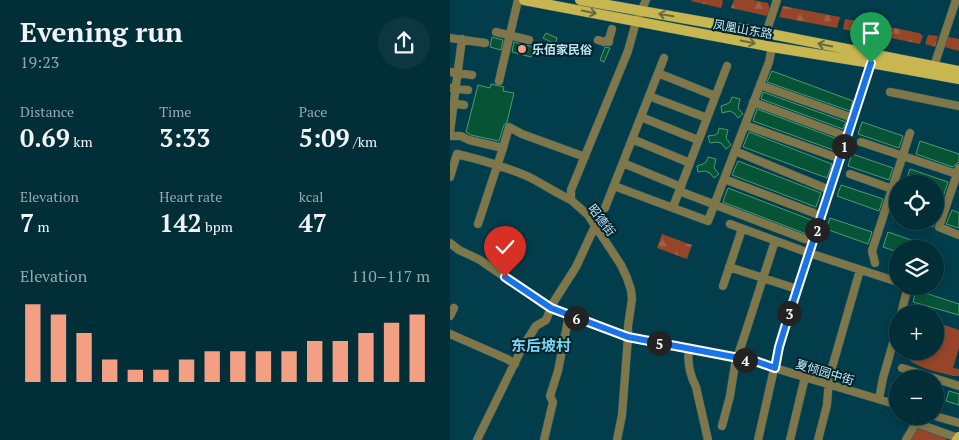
<!DOCTYPE html>
<meta charset="utf-8">
<style>
body{margin:0;font-family:"PT Serif","Noto Sans SC",serif;background:#0c3640;color:#f1f3f6;height:100vh;display:flex;flex-direction:column;font-size:19px;white-space:nowrap}
*{box-sizing:border-box;margin:0}
p{font-size:16px;color:#96a8ae}
.icon{flex:none;width:28px;height:28px;fill:none;stroke:currentColor;stroke-width:2;stroke-linecap:round;stroke-linejoin:round}
.map{position:relative;flex:1;overflow:hidden}
.panel{display:flex;flex-direction:column;background:#022e38;width:450px}
.panel>*{flex:none}
.tools{position:absolute;left:439px;top:175px;display:grid;gap:10px}
.tools a{display:grid;place-items:center;width:55px;height:55px;border-radius:50%;background:#022e38;box-shadow:0 2px 8px #0003,0 0 0 1px #234a53;font-size:25px}
.pin{position:absolute;display:grid;place-items:center;width:42px;height:42px;color:#fff;margin:-51px -21px;border-radius:50% 50% 50% 0;rotate:-45deg;box-shadow:0 0 5px #0007}
.pin .icon{rotate:45deg}
.km{position:absolute;width:25px;height:25px;margin:-12px;border-radius:50%;background:#222;color:#fff;font-size:14px;line-height:25px;text-align:center}
.round{display:grid;place-items:center;flex:none;width:52px;height:52px;border-radius:26px;background:#0c3640}
.head{display:flex;align-items:center;justify-content:space-between;height:85px;padding:0 20px}
h1{font-size:28px;font-weight:700;line-height:38px}
.stats{display:grid;grid-template-columns:repeat(3,1fr);gap:8px;height:85px;padding:5px 20px}
.stats div{display:grid;align-content:center}
.stats b{font-size:25px;font-weight:700}
.stats small{font-size:14px;font-weight:400}
.stats p{font-size:14px}
.chart{height:140px;padding:10px 20px}
.chart p{display:flex;justify-content:space-between}
.chart svg{width:100%;height:90px;margin-top:5px;stroke:#f39f83;stroke-width:6}
main{display:flex;flex:1;min-height:0}
.map>svg:first-child{display:block}
</style>
<main>
<section class="panel">
<div class="head"><div><h1>Evening run</h1><p>19:23</p></div><a class="round"><svg class="icon" aria-label="share" viewBox="0 0 24 24"><path d="M12 15V3M7 8l5-5 5 5M5 13v7h14v-7"/></svg></a></div>
<div class="stats">
<div><p>Distance</p><b>0.69<small> km</small></b></div>
<div><p>Time</p><b>3:33</b></div>
<div><p>Pace</p><b>5:09<small> /km</small></b></div>
</div>
<div class="stats">
<div><p>Elevation</p><b>7<small> m</small></b></div>
<div><p>Heart rate</p><b>142<small> bpm</small></b></div>
<div><p>kcal</p><b>47</b></div>
</div>
<div class="chart"><p><span>Elevation</span>110–117 m</p>
<svg viewBox="0 0 160 44" preserveAspectRatio="none"><path d="M5 44V6M15 44V11M25 44V20M35 44V33M45 44V38M55 44V38M65 44V33M75 44V29M85 44V29M95 44V29M105 44V29M115 44V24M125 44V24M135 44V20M145 44V15M155 44V11"/></svg>
</div>
</section>
<div class="map">
<svg width="509" height="440" viewBox="0 0 509 440">
<defs>
<pattern id="forest-firs" width="22" height="20" patternUnits="userSpaceOnUse" patternTransform="scale(1.25)"><rect width="22" height="20" fill="#964529"/><path d="M5 1l3.5 6h-7zM16 11l3.5 6h-7z" fill="#a36049"/></pattern>
</defs>
<rect width="100%" height="100%" fill="#023d4b"/>
<path fill="url(#forest-firs)" d="M242 0H272L273 2 271 8 241 1Z
M284 0H303L318 3 320 9 317 16 281 8Z
M333 6 390 17 387 28 329 17Z
M395 19 417 23 414 34 393 29Z
M425 24 469 33 473 36 470 44 421 34Z
M478 35 488 36 485 47 475 44Z
M498 37 509 39V51L494 47Z
M212 234 242 245 237 259 207 248Z"/>
<path fill="#964529" d="M485 322 509 330V348L503 368 509 369V376H503C486 371 460 368 452 351H460L466 357 469 358 471 351H485Z
M468 426 497 435 496 440H460Z"/>
<path fill="#065435" stroke="#4d9a73" d="M96 33 107 38 105 44 93 38Z
M42 37 53 40 51 50 40 47Z
M64 42 83 47 81 57 62 52Z
M155 47 160 48 154 62 150 60Z
M322 71 403 101 400 111 317 82Z
M41 84 54 87 53 91 64 93 57 122 54 125 49 141 21 135 16 132 28 85 40 88Z
M313 92 396 122 393 129 311 99Z
M282 97 290 99 288 108 293 114 288 118 284 113 280 111 272 113 271 106 277 104 280 102Z
M307 109 390 140 386 151 303 121Z
M412 122 453 136 449 148 408 134Z
M269 128 278 130 276 138 281 145 276 149 271 143 267 142 260 143 258 136 265 135 268 133Z
M299 132 382 164 377 178 293 147Z
M470 141 509 154V162L506 164 503 167 466 154Z
M402 154 443 168 439 180 398 166Z
M258 157 266 159 264 168 269 174 264 178 260 173 255 171 248 172 247 166 253 164 256 162Z
M288 161 371 193 366 207 282 175Z
M460 169 498 182 493 197 485 195V184H455Z
M391 185 433 199 429 211 387 196Z
M278 188 364 221 359 235 273 202Z
M502 210 509 213V228L496 224Z
M485 211 488 212 483 227 468 222 485 221Z
M380 218 422 232 418 244 376 229Z
M438 232 484 248V249H448V252L433 247Z
M466 290 509 304V315L463 302Z
M446 379H448V394L442 392Z
M499 391 509 394V405L496 401Z"/>
<g fill="none" stroke-linecap="round" stroke-linejoin="round">
<defs>
<path id="minor" d="M46 32 79 40
M316 33 327 0
M0 38 35 43
M148 40 154 42 159 39
M159 42V39L162 29
M484 66 506 0
M0 72 22 75
M208 73 265 96
M49 81 68 0
M310 85 400 117
M0 88 18 90
M440 92 509 106
M199 96 257 118
M303 102 390 134
M0 103 14 105
M191 117 248 140
M295 125 385 157
M0 132 12 39
M0 136H11L19 140 53 148
M182 139 240 163
M411 142 507 174
M285 151 377 189
M173 163 231 187
M509 168 489 227 509 235
M400 174 448 191
M0 177 7 154C32 160 56 167 79 177 93 184 106 193 121 200
M274 179 364 213
M164 186 258 221 319 62 322 47
M229 191 355 239
M485 203 496 207
M223 207 277 66
M155 208 214 58
M28 224 53 148 59 127 72 134 135 157
M280 224 359 253 448 282
M0 243 9 250 30 260 101 309 178 337 308 363 448 405
M425 263 422 251 460 133
M279 267 347 289
M273 286 292 229
M451 314 458 286
M0 316 4 308
M0 334 57 359 65 364
M239 349C237 362 240 375 246 387L258 440
M289 359V352L297 328 325 241
M452 368 509 386
M429 399 433 378 448 326
M485 416 509 423
M272 426 280 396 286 358
M27 440 72 348 86 326 96 320 103 303 126 267 145 226
M94 440 103 402 100 396 108 371 119 315
M167 440 172 415 178 337V326L182 299 181 290 177 278 171 265 138 215 121 200V190L178 51 186 22 196 0
M308 440 329 347 336 324 421 63 417 39 421 21
M340 440 355 377
M368 440 377 405 379 378 410 270
M456 440 466 423 508 438"/>
<path id="major" d="M74 0 322 47 421 63 509 79
M130 0 316 33 509 71
M507 440 509 437"/>
</defs>
<use href="#minor" stroke="#245c6a" stroke-width="9"/>
<use href="#major" stroke="#245c6a" stroke-width="11"/>
<use href="#minor" stroke="#7f7749" stroke-width="8"/>
<use href="#major" stroke="#c8b651" stroke-width="10"/>
</g>
<defs><path id="oneway-shaft" d="M-6 0H5M1.5-3L5.5 0L1.5 3" fill="none" stroke-width="1.6" stroke-linecap="round" stroke-linejoin="round" transform="scale(1.25)"/></defs>
<g stroke="#666c3e">
<use href="#oneway-shaft" transform="translate(139 12) rotate(11)"/>
<use href="#oneway-shaft" transform="translate(216 15) rotate(-170)"/>
<use href="#oneway-shaft" transform="translate(298 42) rotate(11)"/>
<use href="#oneway-shaft" transform="translate(375 45) rotate(-168)"/>
</g>
<g fill="none" stroke-linecap="round" stroke-linejoin="round">
<defs>
<path id="route" d="M55 277 101 308 178 337 289 358 308 362 325 368 329 347 336 324 421 63"/>
</defs>
<use href="#route" stroke="#fff" stroke-width="10"/>
<use href="#route" stroke="#1a73e8" stroke-width="6"/>
</g>
<circle fill="#f39f83" stroke="#03222a" stroke-width="2" cx="72" cy="49" r="5"/>
<g text-anchor="middle" dominant-baseline="central" stroke-width="4" stroke-linejoin="round" paint-order="stroke">
<g font-size="12" fill="#bde8f6" stroke="#03222a">
<text transform="translate(293 29) rotate(10)">凤凰山东路</text>
<text transform="translate(152 220) rotate(53)">昭德街</text>
<text transform="translate(375 372) rotate(17)">夏倾园中街</text>
</g>
<g font-size="12" font-weight="bold" fill="#bde8f6" stroke="#03222a" text-anchor="start">
<text x="82" y="49">乐佰家民俗</text>
</g>
<g font-size="15" font-weight="bold" fill="#77d6f2" stroke="#03222a">
<text x="91" y="345">东后坡村</text>
</g>
</g>
</svg>
<div class="tools">
<a><svg class="icon" aria-label="locate" viewBox="0 0 24 24"><circle cx="12" cy="12" r="6"/><path d="M12 2v4M12 18v4M2 12h4M18 12h4"/></svg></a>
<a><svg class="icon" aria-label="layers" viewBox="0 0 24 24"><path d="M12 4l9 5-9 5-9-5zM3 14l9 5 9-5"/></svg></a>
<a>+</a>
<a>−</a>
</div>
<div class="pin" style="left:421px;top:63px;background:#1e9e55"><svg class="icon" aria-label="arrive" viewBox="0 0 24 24"><path d="M6 21V4h12l-3 4 3 4H6"/></svg></div>
<div class="pin" style="left:55px;top:277px;background:#d93025"><svg class="icon" aria-label="check" viewBox="0 0 24 24"><path d="M5 12l5 5 9-10"/></svg></div>
<b class="km" style="left:394px;top:146px">1</b>
<b class="km" style="left:367px;top:230px">2</b>
<b class="km" style="left:339px;top:313px">3</b>
<b class="km" style="left:295px;top:360px">4</b>
<b class="km" style="left:209px;top:343px">5</b>
<b class="km" style="left:126px;top:318px">6</b>
</div>
</main>
